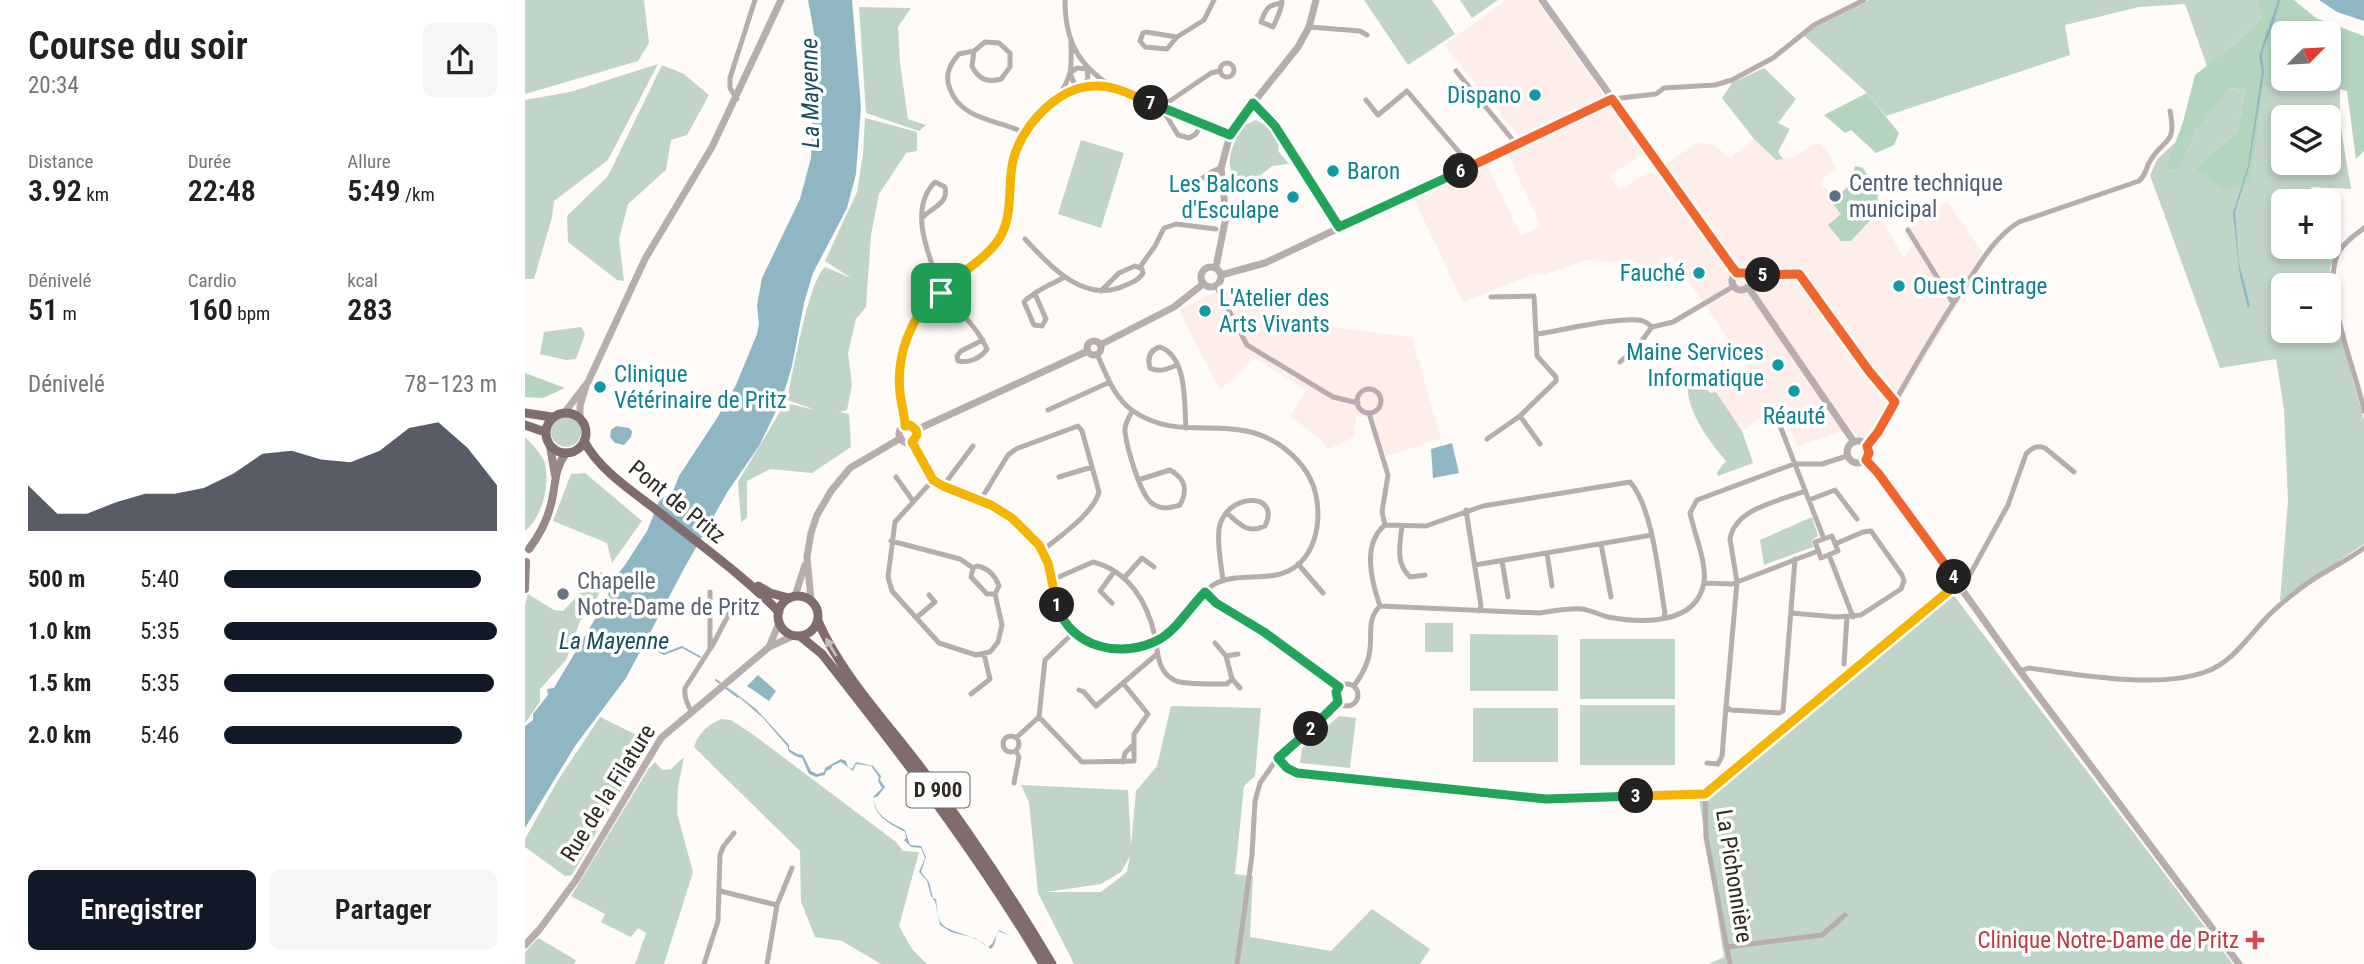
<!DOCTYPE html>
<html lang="fr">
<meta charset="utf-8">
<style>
body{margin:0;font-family:"Roboto Condensed",sans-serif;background:#f6f6f6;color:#202124;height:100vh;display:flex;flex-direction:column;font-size:26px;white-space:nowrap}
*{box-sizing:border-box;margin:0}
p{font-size:23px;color:#757577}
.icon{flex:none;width:38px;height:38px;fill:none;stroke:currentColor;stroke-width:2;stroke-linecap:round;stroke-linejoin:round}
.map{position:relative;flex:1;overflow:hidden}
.sheet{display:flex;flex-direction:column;background:#fff;width:525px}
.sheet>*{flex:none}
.needle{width:46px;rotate:66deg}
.tools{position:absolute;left:1746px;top:21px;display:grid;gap:14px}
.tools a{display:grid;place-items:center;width:70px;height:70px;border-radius:10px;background:#fff;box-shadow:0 4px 10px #0003;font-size:35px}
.pin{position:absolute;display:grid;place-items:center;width:60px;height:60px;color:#fff;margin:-30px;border-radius:14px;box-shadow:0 4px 10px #0006}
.km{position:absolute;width:35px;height:35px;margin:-18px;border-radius:50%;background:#222;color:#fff;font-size:19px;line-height:35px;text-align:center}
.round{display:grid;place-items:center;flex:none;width:74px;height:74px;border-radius:10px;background:#f6f6f6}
.summary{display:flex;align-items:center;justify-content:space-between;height:119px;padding:0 28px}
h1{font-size:38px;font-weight:600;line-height:52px}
.metrics{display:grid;grid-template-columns:repeat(3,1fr);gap:10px;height:119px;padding:7px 28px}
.metrics div{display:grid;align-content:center}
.metrics b{font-size:30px;font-weight:600}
.metrics small{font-size:19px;font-weight:400}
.metrics p{font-size:19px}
.chart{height:196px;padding:14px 28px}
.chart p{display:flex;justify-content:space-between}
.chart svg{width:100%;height:126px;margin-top:7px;fill:#111827;opacity:.7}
.primary-button{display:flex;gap:14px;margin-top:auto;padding:14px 28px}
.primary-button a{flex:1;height:80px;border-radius:10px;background:#111827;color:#fff;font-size:28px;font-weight:600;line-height:80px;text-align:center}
.primary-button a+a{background:#f6f6f6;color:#202124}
ul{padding:0 28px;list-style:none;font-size:23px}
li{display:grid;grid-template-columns:112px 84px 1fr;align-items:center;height:52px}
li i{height:18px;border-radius:9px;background:#111827}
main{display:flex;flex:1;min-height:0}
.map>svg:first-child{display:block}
</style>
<main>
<section class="sheet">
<div class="summary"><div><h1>Course du soir</h1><p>20:34</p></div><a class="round"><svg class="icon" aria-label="share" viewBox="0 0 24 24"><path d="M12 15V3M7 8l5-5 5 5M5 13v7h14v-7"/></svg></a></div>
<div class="metrics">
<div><p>Distance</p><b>3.92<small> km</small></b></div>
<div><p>Durée</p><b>22:48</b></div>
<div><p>Allure</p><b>5:49<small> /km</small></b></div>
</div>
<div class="metrics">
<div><p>Dénivelé</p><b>51<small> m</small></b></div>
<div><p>Cardio</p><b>160<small> bpm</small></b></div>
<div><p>kcal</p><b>283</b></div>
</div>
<div class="chart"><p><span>Dénivelé</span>78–123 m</p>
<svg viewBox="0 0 160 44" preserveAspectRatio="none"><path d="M0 44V28L10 38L20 38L30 34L40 31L50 31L60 29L70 24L80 17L90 16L100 19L110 20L120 16L130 8L140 6L150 15L160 28V44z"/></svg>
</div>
<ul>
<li><b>500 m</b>5:40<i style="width:94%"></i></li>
<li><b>1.0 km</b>5:35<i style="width:100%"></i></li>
<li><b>1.5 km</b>5:35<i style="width:99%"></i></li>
<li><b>2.0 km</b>5:46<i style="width:87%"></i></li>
</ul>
<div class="primary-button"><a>Enregistrer</a><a>Partager</a></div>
</section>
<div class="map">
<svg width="1839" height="964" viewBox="0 0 1839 964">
<rect width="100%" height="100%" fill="#fefbf8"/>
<path fill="#feeeea" d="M981 0H1012L1119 153 1085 175 1093 190 1148 159 1173 142 1189 145 1206 158 1229 139 1251 160 1268 157 1289 144H1296L1307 159 1311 170 1297 179V187L1305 191V199L1316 214 1326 241 1352 213 1379 257 1386 246 1378 233 1422 201 1461 258 1388 378 1348 455 1325 428 1272 447 1255 404 1217 431 1191 392 1223 369 1146 255 1118 272 1114 263 1060 260 1021 274 1006 275 938 302 889 199 962 164 996 236 1016 226 983 154 1001 145 919 45Z
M696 289 762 319 796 326 887 337 916 439 861 456 848 417 831 416 829 437 802 450 797 440 765 417 781 390 730 358 695 390 654 310Z"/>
<path fill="#c0d4c7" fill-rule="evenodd" d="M0 0H119L124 43 113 61 0 94Z
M839 0H907L930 34 883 65Z
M935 0H973L947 18Z
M1344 0H1732L1736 19 1711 43 1682 66 1660 4 1614 7 1540 25 1545 55 1361 116 1342 93 1277 34Z
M334 7 386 8 373 27 375 63 383 119 401 125 394 131 341 113Z
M133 64 83 160 29 201 27 217 9 279H0V100L45 92Z
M137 65 159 74 184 95 162 135 146 140 141 170 103 204 94 239 99 281 92 280 43 242 42 216 83 176Z
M1239 68 1271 99 1253 123 1265 129 1253 152 1258 159 1251 160 1229 139 1197 98 1207 83Z
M1786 81 1815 89V123L1826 189 1786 187 1793 201H1759V247H1804V222L1816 244 1805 268 1812 321 1839 420V544L1755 601 1763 501 1759 409 1751 359 1695 368 1625 175 1633 158 1651 142 1641 171 1654 170 1672 130 1704 88 1720 90 1712 132 1670 168 1726 179 1739 85ZM1759 117H1804V163H1759ZM1759 285H1804V331H1759Z
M340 118 392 132V151L381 153 354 194 346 235 341 307 331 319 323 353 327 385 322 410 314 412 324 414 326 447 287 473 245 469 222 481V518L216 522 213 482 260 403 291 410 262 400C268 373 283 282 300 267L326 278 300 261 332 192 338 154Z
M731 120 744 127 754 142 753 151 764 164 747 166 736 175 737 179 713 191C700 161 703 154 718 126Z
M556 140 599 153 576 228 533 214Z
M56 327 60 334 51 359 41 360 15 354 19 332Z
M1163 375 1186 393 1191 392 1217 431 1228 463 1193 476 1192 472 1201 461C1181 437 1158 407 1163 375Z
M26 432a15 15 0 1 1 30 0a15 15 0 1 1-30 0Z
M0 437C8 445 17 454 20 464 25 486 17 517 0 531Z
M60 473 117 521 87 563 82 543 28 521 46 474Z
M1287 517 1293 536 1287 540 1288 547 1239 565 1235 540Z
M76 572 80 575 68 610 55 621 41 660 15 689V702L0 723V605L3 594 29 610 38 611Z
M1427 593 1708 964H1184L1199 957 1174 799 1187 796Z
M900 623H928V652H900Z
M945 634 1033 635V691H945Z
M1055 639H1150V699H1055Z
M1055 705H1150V765H1055Z
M646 706 736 708 730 776 719 786 710 874 728 876 725 937 806 951 847 909 905 949 895 964H549L513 893 504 802 496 785 603 790 606 846 611 791 632 766ZM605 856 602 872 576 892H521L576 884 596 872Z
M948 708H1033V762H948Z
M814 716 831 718 825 768 775 763 777 748Z
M75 717 124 741 47 875 40 876 0 847V839L33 780Z
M196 719 206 720 226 733 371 842 378 851 394 852 374 926 387 949 402 964H356L317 941 290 937 276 902 275 851 169 747C174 732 182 726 196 719Z
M159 757 153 787 152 813 168 872 139 964H110L121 933 113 928 106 937 76 922 80 914 46 896 124 768 130 762 137 770 146 769Z
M13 938 51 960 49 964H0V952Z"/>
<path fill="#b4d4be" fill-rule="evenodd" d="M1732 0H1769L1791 18 1839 36V151L1831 159 1822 91 1786 81 1739 86 1726 180 1698 190 1670 168 1712 132 1720 90 1705 88 1672 130 1654 170 1640 171 1658 122 1670 75 1711 43 1736 19ZM1759 33H1804V79H1759Z
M1342 93 1374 133 1369 145 1351 153 1326 130 1320 133 1299 115Z
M1330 166 1338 168 1353 192 1352 213 1326 241H1316L1303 225 1316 214 1304 199 1305 191 1316 193 1325 184Z
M0 373 40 388 18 398 0 397Z"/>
<path fill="#8fb6c3" d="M283 0H327L336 107 331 174 322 208 288 273 279 303 267 366 257 399 234 446 203 491 161 565 101 678 50 746 0 828V726L8 720V714L23 695 22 689 29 688 83 597 85 583 100 565 122 531 135 499 148 491 154 476 192 418 211 385 232 334 234 324 232 305 237 278 275 199 286 158 290 38Z
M1753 0H1755L1749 21 1737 53 1739 72 1724 167 1710 212 1714 263 1725 306 1723 308 1715 276 1708 213 1723 166 1737 71 1734 56Z
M1794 0H1839V21L1812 12Z
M91 426 104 428 107 431 106 437 99 445 90 443 85 437 86 430Z
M927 443 934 473 908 478 906 449Z
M233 675 251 691 244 701 222 686Z
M200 685 231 709 264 745V749L272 754 278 755 286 771 292 774 299 772 300 768 316 759 321 761 323 767 327 769 331 762 348 766 356 776 355 780 360 787 353 796 348 798C351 817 365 822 380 830L385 845 396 846 401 857 396 872 404 882 408 898 411 899C412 906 412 915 415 921 420 933 449 933 463 947L467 944 474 930 486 936 473 931 469 945 466 949 450 938 426 932 415 925 410 901 406 896 402 881 394 872 400 858 396 848 386 847 379 840 381 838 380 832C364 823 349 817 348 797L357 788 353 781 354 777 346 766 331 764 328 771 316 762 307 766 306 769 301 771 300 775 291 777 284 774 277 758C271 757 261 752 263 747L238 718Z"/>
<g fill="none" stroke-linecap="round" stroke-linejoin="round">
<path stroke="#8fb6c3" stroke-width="2" d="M124 646 139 654 157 647 175 657
M191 680 195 683
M201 688 213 697"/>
<path stroke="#b8adae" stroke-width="5" d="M540 0C540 40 552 64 586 86
M757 3C743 5 741 8 736 22L748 27C752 18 757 10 757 0
M784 27 835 31 842 35
M652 37 621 32 618 33 615 41 620 47 642 49 652 37 679 20 689 0
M449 51 447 66C453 79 463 83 476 79L485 67V53L474 43 460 42 449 51 434 54C425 64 419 75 425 89 436 120 474 120 500 133
M695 70a7 7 0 1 1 14 0a7 7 0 1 1-14 0Z
M552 68 562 69 563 79 557 87 549 83 545 73Z
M931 71 992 145
M212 99 205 88V78L230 0
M1087 99 1131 94 1139 88 1190 85 1207 80 1248 58 1289 25 1339 0
M532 100 557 87H588L705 135
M841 100 853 115 882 91 946 166
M728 103 750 126 814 227
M676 124 671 134 664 138 653 135 636 107 686 73 694 71
M656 189C671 187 681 172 696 168
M398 217C408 207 424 203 420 187L410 182C384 208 402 251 413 281
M1839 228C1830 235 1817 244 1812 255 1797 295 1831 369 1839 411
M1383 230 1428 303
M500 239C526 267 560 305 601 285 608 282 614 280 618 273L617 269 610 266 594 273 576 291
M615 267 630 246 639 228 651 224 691 229
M1225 278 1264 272 1274 274 1344 371 1369 402
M408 287a7 7 0 1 1 14 0a7 7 0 1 1-14 0Z
M421 284C439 272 463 256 474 238 488 215 481 188 487 163 496 123 535 108 545 73 547 63 546 50 546 40
M691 286 722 345 808 397 833 403
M418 293C423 303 430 307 438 315 448 325 456 336 462 349 455 359 444 363 433 361L432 356 436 351 458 340
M510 294 521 319 517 326 509 325 499 302C509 291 527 284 540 277
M1013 334C1033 331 1101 315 1118 321 1121 322 1125 325 1127 327
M1095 362 1112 347 1127 327 1148 322 1209 286
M652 365C642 369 635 373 625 368 622 357 625 350 635 347 663 357 659 404 661 428
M832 401a12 12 0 1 1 24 0a12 12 0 1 1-24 0Z
M523 410 585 382
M1243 410 1252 418 1299 539
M607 411C604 418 599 424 600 432 602 447 615 496 628 504 637 510 645 508 655 505 663 490 661 479 645 470L613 480
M844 413 863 475 857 512 860 525C837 544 846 580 855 606
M995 416 1015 444
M380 426C380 411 375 397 374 382 373 348 388 317 411 292
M962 439 995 416 1031 381V377L1012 356 1009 296 966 297
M387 442C393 453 399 469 407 479 414 487 430 491 440 495 469 506 499 522 517 549 540 585 517 631 575 647 642 664 648 611 688 585 706 574 731 579 751 575 791 567 800 519 788 485 782 469 772 458 759 448 709 410 657 445 608 411 589 398 581 374 572 354
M1342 446 1353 432C1381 381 1409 331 1442 283 1457 260 1470 237 1494 222L1614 181C1623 172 1620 169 1625 161 1639 137 1652 146 1645 111
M371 477 388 501
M534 477 567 467
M408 480 370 522 363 577 367 591 414 643 451 655 465 652 473 642 477 625 470 594
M418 486 448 446
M1284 500 1310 490 1332 519
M455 501 483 455 491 449 553 426 557 431 574 492C568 514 535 536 518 550
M941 510 956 606 954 611
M860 525 901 526 958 506 1105 482C1128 507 1134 579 1140 613L1138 618
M877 526C875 544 870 563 885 577L900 575
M1307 536 1313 551 1296 558 1290 542Z
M366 541 435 559 448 568
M1076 544 1086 597
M1022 553 1027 586
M1304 555 1328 617
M1270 559 1258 711 1254 713 1206 710 1201 707 1212 582 1205 539C1210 508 1255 501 1280 491
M977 561 983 597
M773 564 798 593
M950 565 1127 535
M452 566C463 568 470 575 474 586L470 594H462L446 577 448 568Z
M599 578 617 558 629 567
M527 580 568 562C604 571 623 603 630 637 633 652 632 671 649 680 658 685 690 684 702 684L707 679 701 656 713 654
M698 580C696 564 692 545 694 529 700 492 757 491 740 526 723 534 715 525 702 513
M1179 583 1207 584 1293 551
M680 592 691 603 739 632 814 687
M587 603 575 591 589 572
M855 606 1014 613C1029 611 1042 608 1057 609 1066 610 1074 615 1083 617 1115 623 1172 626 1179 582 1182 564 1169 532 1165 513L1172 500 1269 464H1297L1322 456
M1266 613 1312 617 1336 615 1376 589 1379 581 1377 575 1346 531 1338 532 1310 544
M391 618 410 602 404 595
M549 632 520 660 514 717 557 762 609 761V734L623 714 598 683
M690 643 701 656
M186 648 207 608
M1319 664 1322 617
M1495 671 1504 668C1553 675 1634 689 1680 672 1707 663 1724 636 1743 616 1753 606 1764 597 1776 588 1795 573 1819 563 1839 548
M707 679 715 688
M811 695a11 11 0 1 1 22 0a11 11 0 1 1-22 0Z
M829 686C837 675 844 663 845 649 847 632 842 619 855 606
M554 690 559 692 571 706 632 654
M446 694 465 679 459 654
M166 711C162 703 159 697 160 688L185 649V592
M478 744a8 8 0 1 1 16 0a8 8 0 1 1-16 0Z
M491 738 514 717
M753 758 762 768 772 773 1021 798 1180 794
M598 762 600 753 609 744
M1182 763 1193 764 1197 756 1201 707
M489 783 494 757 491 751
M1180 794 1426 589 1438 585 1442 580 1483 505 1501 454C1507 448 1511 445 1520 448L1549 472
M1180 794 1181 837 1205 964
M195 891 252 905 242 964
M252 905 267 868
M1202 947 1297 935 1320 915
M179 964 193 921 195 855 198 847 209 833
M712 964 727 855 730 801 735 783 756 753 813 702"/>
<path stroke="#b8adae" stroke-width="7" d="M1017 0 1212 273
M676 277a10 10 0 1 1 20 0a10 10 0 1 1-20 0Z
M691 267 701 217 696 168 705 135 721 112 773 47 784 27 791 0
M1207 281a9 9 0 1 1 18 0a9 9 0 1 1-18 0Z
M696 275 740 263 1087 99
M1223 287 1329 442
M562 348a7 7 0 1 1 14 0a7 7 0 1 1-14 0Z
M575 345 649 307 678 284
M40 412 63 382 120 259 187 147 256 0
M55 418V406L61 386
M374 434a9 9 0 1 1 18 0a9 9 0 1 1-18 0Z
M391 430 563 351
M1322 452a11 11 0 1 1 22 0a11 11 0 1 1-22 0Z
M1341 460 1354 473 1495 671 1714 964
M270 596 280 565
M286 600 282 557 286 533 292 515 306 491 325 468 376 438
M244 647 254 623
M0 945 14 930 51 880 136 738 244 647 268 636"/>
<path stroke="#978788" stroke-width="8" d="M25 446 30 475
M4 549C13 537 21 523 25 508 31 489 28 470 41 453
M0 589 1 562"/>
<path stroke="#806c6d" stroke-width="9" d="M21 433a20 20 0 1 1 40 0a20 20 0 1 1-40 0Z
M0 413 27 417
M0 425 20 432
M59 441C74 469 104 489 129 508 171 542 216 573 254 612
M233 586 245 593 264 598
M253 616a20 20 0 1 1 40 0a20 20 0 1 1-40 0Z
M293 621C316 674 359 719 394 765 442 829 486 895 527 964
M275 636 297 654C376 754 453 854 518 964"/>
</g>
<defs><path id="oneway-solid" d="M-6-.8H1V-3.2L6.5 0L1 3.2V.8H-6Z" transform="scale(1.75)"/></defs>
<use fill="#c6bdbd" href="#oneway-solid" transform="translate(306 647) rotate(-120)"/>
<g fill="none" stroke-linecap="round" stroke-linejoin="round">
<defs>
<path id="split-1" d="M416 293 411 292C385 320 371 355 375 393 376 404 380 415 380 426L385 425 391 430 392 435 387 442 408 480 418 486 466 505 487 518 514 545 523 563 532 605"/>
<path id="split-2" d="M532 605C545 648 597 660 635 639 653 628 665 607 680 592L691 603 739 632 814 687 811 692 813 702 786 729"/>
<path id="split-3" d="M786 729 753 758 762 768 772 773 1021 799 1111 796"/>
<path id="split-4" d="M1111 796 1180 794 1426 589 1435 586 1429 577"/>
<path id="split-5" d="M1238 275 1274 274 1344 371 1370 402 1353 432 1342 446 1344 453 1341 460 1353 473 1429 577"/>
<path id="split-6" d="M936 171 1087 99 1207 267 1212 273H1221L1225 278 1238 275"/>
<path id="split-7" d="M626 103 705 135 728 103 750 126 814 227 936 171"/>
<path id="split-8" d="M416 293 421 290V284C439 272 462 257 474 239 488 217 483 189 487 166 493 129 532 86 570 86 590 85 608 96 626 103"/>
</defs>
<use href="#split-1" stroke="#fff" stroke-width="14"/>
<use href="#split-2" stroke="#fff" stroke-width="14"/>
<use href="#split-3" stroke="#fff" stroke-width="14"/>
<use href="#split-4" stroke="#fff" stroke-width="14"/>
<use href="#split-5" stroke="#fff" stroke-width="14"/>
<use href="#split-6" stroke="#fff" stroke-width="14"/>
<use href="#split-7" stroke="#fff" stroke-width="14"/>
<use href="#split-8" stroke="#fff" stroke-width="14"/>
<use href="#split-1" stroke="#f5b400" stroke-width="9"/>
<use href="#split-2" stroke="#22a559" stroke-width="9"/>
<use href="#split-3" stroke="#22a559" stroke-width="9"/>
<use href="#split-4" stroke="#f5b400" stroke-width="9"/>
<use href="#split-5" stroke="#f0652b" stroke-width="9"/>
<use href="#split-6" stroke="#f0652b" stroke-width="9"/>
<use href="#split-7" stroke="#22a559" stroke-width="9"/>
<use href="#split-8" stroke="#f5b400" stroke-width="9"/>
</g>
<g fill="#0f9aa8" stroke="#fff" stroke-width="2.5">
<circle cx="1010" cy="95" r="7"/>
<circle cx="808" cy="171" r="7"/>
<circle cx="768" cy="197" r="7"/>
<circle cx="1174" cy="273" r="7"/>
<circle cx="1374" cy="286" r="7"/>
<circle cx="680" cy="311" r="7"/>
<circle cx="1253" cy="365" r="7"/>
<circle cx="75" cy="387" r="7"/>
<circle cx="1269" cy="391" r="7"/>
</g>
<circle fill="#5c6f8a" stroke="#fff" stroke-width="2.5" cx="1310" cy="196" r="7"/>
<circle fill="#6b7280" stroke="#fff" stroke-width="2.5" cx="38" cy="594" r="7"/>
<path fill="#e0444e" stroke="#fff" stroke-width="2.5" d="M1726.5 929.5h7v7h7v7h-7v7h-7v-7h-7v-7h7z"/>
<g text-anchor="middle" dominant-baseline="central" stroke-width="7" stroke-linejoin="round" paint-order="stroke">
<rect fill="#fff" stroke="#6d6964" stroke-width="2" x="381.5" y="772.5" width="63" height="35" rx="5"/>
<g font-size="21" font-weight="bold" fill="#2e2922">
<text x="413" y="790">D 900</text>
</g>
<g font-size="23" fill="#0d838f" stroke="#fff" text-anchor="end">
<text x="996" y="95">Dispano</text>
<text x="822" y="171" text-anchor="start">Baron</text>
<text x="754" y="184">Les Balcons<tspan x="754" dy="26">d'Esculape</tspan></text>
<text x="1160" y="273">Fauché</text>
<text x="1388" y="286" text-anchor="start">Ouest Cintrage</text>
<text x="694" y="298" text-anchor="start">L'Atelier des<tspan x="694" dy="26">Arts Vivants</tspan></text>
<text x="1239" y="352">Maine Services<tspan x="1239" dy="26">Informatique</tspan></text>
<text x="89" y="374" text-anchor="start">Clinique<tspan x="89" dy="26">Vétérinaire de Pritz</tspan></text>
<text x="1269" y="416" text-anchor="middle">Réauté</text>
</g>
<g font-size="23" fill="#4e5e75" stroke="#fff" text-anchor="start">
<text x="1324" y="183">Centre technique<tspan x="1324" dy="26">municipal</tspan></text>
</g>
<g font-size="23" fill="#2e2922" stroke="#fff">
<text transform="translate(152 502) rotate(39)">Pont de Pritz</text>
<text transform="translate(83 793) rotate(-58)">Rue de la Filature</text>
<text transform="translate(1209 876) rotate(81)">La Pichonnière</text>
</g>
<g font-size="23" fill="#5b616d" stroke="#fff" text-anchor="start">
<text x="52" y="581">Chapelle<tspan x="52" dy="26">Notre-Dame de Pritz</tspan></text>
</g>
<g font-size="23" fill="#be3a42" stroke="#fff" text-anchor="end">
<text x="1714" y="940">Clinique Notre-Dame de Pritz</text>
</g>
<g font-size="24" font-style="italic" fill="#174d5c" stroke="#fff">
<text transform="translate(285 93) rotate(-91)">La Mayenne</text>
<text x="89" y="641">La Mayenne</text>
</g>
</g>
</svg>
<div class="tools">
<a><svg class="needle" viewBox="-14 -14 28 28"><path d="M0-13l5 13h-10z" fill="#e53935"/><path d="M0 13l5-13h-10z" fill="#757577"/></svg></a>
<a><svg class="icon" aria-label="layers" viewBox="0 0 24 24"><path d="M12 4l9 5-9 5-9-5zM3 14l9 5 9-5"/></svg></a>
<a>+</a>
<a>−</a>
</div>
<div class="pin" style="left:416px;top:293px;background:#1e9e55"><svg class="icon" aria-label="arrive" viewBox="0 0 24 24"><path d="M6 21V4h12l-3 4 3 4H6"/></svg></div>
<b class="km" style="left:532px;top:605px">1</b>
<b class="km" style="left:786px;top:729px">2</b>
<b class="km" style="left:1111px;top:796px">3</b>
<b class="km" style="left:1429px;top:577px">4</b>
<b class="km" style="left:1238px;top:275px">5</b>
<b class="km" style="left:936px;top:171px">6</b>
<b class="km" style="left:626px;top:103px">7</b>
</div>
</main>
